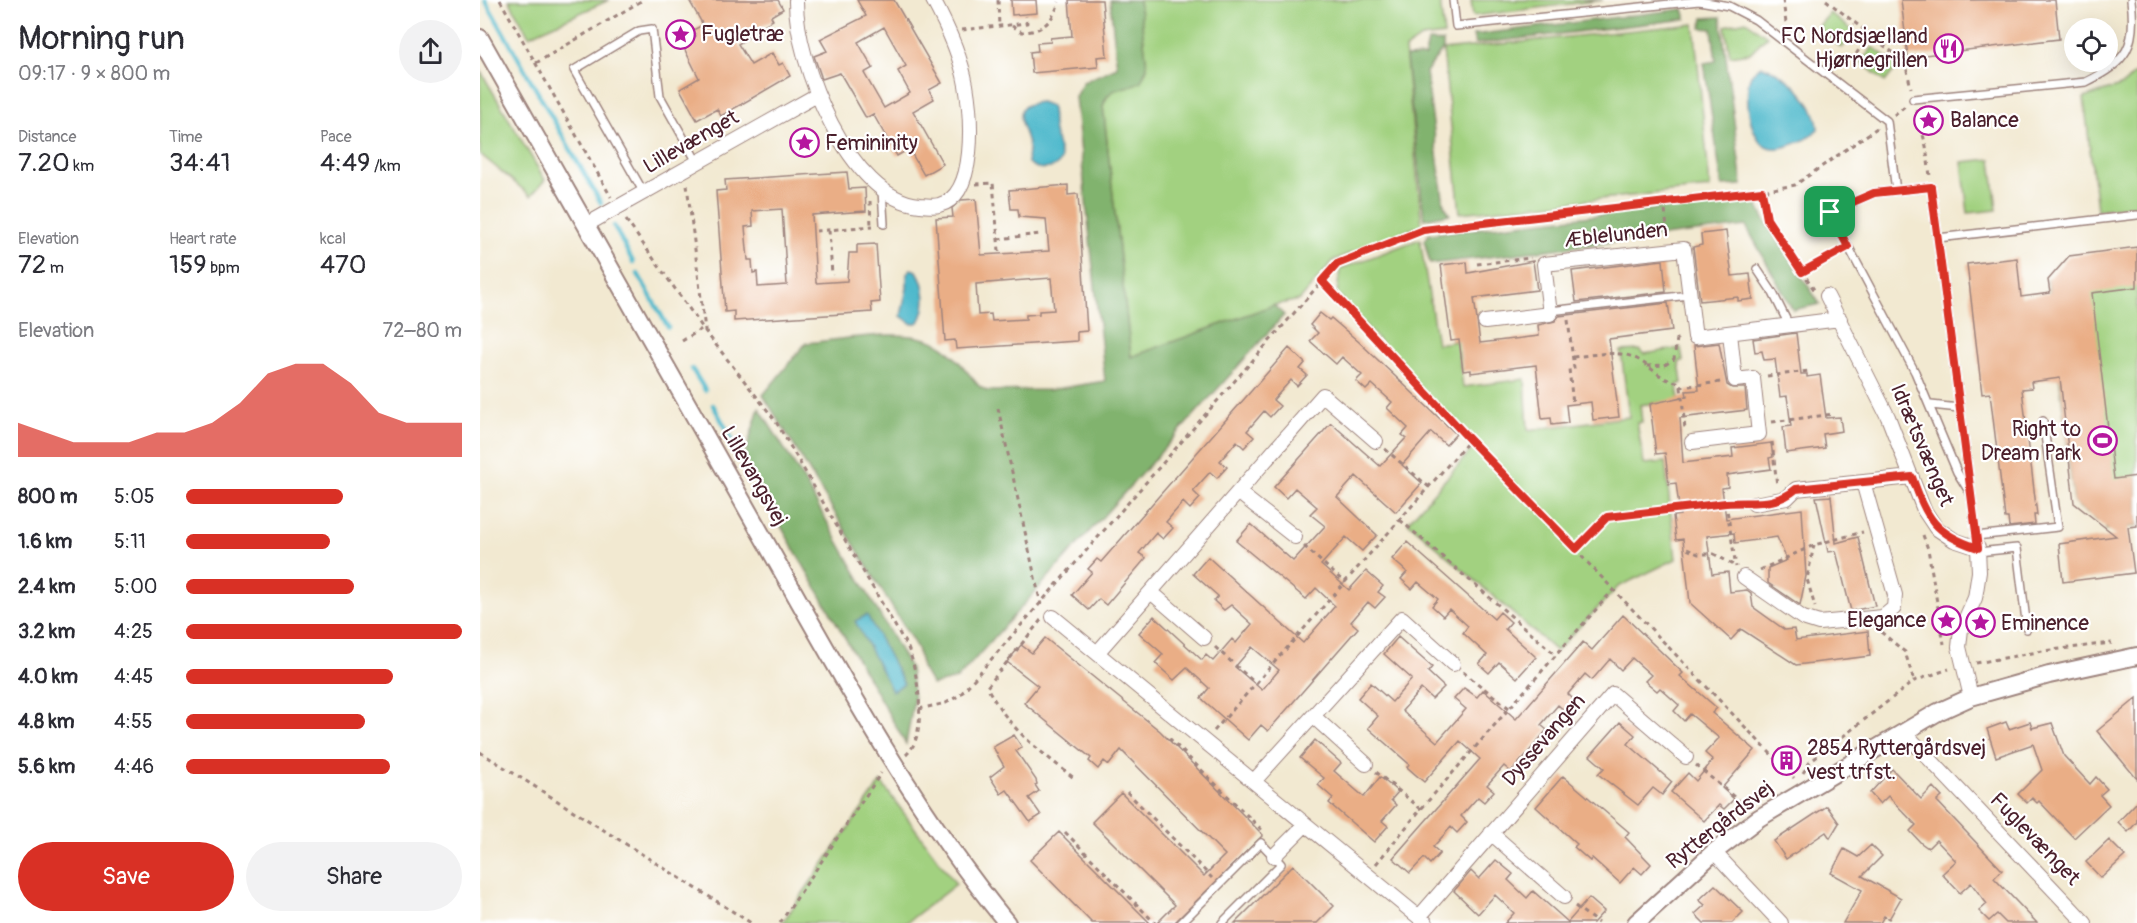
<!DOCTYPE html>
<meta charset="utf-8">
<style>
body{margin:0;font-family:Pangolin,sans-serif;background:#f2f2f3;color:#2b2b33;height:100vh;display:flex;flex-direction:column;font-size:22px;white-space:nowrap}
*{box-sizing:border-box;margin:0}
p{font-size:20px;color:#7c7c81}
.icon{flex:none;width:33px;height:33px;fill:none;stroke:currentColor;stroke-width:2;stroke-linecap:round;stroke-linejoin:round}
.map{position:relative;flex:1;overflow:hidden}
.panel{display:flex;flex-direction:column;background:#fff;width:480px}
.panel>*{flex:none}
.buttons{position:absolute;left:1584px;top:18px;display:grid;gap:12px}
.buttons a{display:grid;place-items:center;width:54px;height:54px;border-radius:50%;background:#fff;box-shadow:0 6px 24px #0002;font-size:30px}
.pin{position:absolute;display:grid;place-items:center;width:51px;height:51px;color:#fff;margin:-26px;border-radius:12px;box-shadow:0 3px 9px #0006}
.round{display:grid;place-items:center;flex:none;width:63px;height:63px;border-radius:32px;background:#f2f2f3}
.summary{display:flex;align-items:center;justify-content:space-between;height:102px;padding:0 18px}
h1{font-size:33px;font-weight:600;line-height:45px}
.figures{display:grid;grid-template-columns:repeat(3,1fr);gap:9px;height:102px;padding:6px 18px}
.figures div{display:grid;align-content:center}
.figures b{font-size:26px;font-weight:600}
.figures small{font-size:16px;font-weight:400}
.figures p{font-size:16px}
.chart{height:168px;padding:12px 18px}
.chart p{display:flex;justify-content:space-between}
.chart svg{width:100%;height:108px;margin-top:6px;fill:#d93025;opacity:.7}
.cta{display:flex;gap:12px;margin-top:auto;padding:12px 18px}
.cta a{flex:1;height:69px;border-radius:36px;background:#d93025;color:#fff;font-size:24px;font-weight:600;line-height:69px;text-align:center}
.cta a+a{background:#f2f2f3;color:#2b2b33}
ul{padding:0 18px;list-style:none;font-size:20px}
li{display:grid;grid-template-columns:96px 72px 1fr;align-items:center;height:45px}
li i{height:15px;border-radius:8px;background:#d93025}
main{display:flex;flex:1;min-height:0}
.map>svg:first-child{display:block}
</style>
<main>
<section class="panel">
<div class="summary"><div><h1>Morning run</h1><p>09:17 · 9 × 800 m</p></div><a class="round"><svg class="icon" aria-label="share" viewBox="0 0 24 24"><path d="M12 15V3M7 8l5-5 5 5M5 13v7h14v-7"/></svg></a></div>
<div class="figures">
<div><p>Distance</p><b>7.20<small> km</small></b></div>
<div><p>Time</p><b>34:41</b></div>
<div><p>Pace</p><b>4:49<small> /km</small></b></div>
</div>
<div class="figures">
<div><p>Elevation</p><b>72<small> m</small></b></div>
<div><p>Heart rate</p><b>159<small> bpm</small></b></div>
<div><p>kcal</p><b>470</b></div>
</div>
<div class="chart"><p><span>Elevation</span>72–80 m</p>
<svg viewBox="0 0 160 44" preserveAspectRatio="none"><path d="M0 44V30L10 34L20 38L30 38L40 38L50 34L60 34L70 30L80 22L90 10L100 6L110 6L120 14L130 26L140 30L150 30L160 30V44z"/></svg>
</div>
<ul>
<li><b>800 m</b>5:05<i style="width:57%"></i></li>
<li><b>1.6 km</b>5:11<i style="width:52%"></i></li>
<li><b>2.4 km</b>5:00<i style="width:61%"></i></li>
<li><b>3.2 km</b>4:25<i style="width:100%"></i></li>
<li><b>4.0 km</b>4:45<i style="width:75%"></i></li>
<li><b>4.8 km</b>4:55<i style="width:65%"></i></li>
<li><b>5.6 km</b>4:46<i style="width:74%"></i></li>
</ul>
<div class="cta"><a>Save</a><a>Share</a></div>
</section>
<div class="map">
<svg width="1657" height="923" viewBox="0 0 1657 923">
<rect width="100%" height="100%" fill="#fff"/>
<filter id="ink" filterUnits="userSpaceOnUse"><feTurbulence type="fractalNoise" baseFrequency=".0167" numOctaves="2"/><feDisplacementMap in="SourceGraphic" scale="12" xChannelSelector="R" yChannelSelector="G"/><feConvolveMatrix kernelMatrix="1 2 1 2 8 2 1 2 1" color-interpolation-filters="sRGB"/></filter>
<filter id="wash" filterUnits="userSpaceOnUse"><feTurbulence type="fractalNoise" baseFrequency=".008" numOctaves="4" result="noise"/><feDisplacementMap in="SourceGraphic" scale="24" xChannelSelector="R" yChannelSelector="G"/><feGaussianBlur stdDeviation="1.35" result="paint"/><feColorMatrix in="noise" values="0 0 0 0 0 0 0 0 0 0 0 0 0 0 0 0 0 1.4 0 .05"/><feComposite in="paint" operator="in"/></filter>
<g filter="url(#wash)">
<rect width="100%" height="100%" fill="#f2e9d1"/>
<path fill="#a2d180" stroke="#767856" stroke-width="1.5" d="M29 0H129L49 36Z
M659 0H960L964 35 941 38 925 49 942 227 934 228 854 260 820 300 794 305 651 357 623 106 629 93C644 83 662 88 667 67Z
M991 0H1123L993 16Z
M1350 13 1374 32 1362 48 1337 28Z
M1266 21 1287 36 1270 53 1250 56 1245 26Z
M1214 24 1230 188 980 213 963 50Z
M1393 47 1418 66 1405 82 1381 62Z
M0 70 65 180 51 196 0 154Z
M1657 71V205L1617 210 1604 98 1643 85Z
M1511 159 1517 210 1488 213 1482 162Z
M940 239 957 344 977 341 983 387 1045 379 1048 430 1149 417 1141 351 1159 350 1164 354 1201 348 1203 361 1199 362 1202 383 1197 385 1199 400 1160 405 1162 422 1157 423 1164 464 1185 462 1196 559 1138 587 1076 651 928 522 993 448 857 293 860 269Z
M1657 247V526L1626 530 1625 521H1617L1594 503 1568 280Z
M401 782 476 884 426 923H302Z"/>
<path fill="#81b36e" stroke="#66694c" stroke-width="1.5" d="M630 0H659L667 67 661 81C647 91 628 84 623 106L651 357 794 305 804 315 477 679 452 685 442 668 437 648 283 395 326 343C363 340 431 325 462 346 476 355 488 374 500 387L507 391 569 390 625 381 595 97 603 82 637 67Z
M1203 9 1206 19 995 44 993 35Z
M1241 17 1262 185 1242 186 1224 63 1236 61 1232 29 1221 28 1223 18Z
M948 41 963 42V49L946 72 964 205 970 214 944 219 926 57 945 56Z
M1274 198 1284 219 1340 304 1313 310 1266 226 950 264 944 240 949 234Z
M279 408 320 474 430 668 434 699 426 744 263 460Z"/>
<path fill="#4fb9cc" stroke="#4c6c7c" stroke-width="1.5" d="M1281 66C1306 72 1337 103 1338 129 1329 138 1323 141 1311 145 1303 147 1297 150 1288 147 1269 141 1263 91 1271 75 1274 71 1278 69 1281 66Z
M561 102 571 106C574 114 572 118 573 126 574 138 580 148 581 160 575 171 557 171 548 163 546 156 549 152 548 145 547 130 524 105 561 102Z
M431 269 437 271C446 286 448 307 439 322L432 324 421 316 427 288V273Z
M387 615 424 684 412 691 375 621Z"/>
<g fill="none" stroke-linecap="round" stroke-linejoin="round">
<path stroke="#4fb9cc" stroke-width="4.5" d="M5 0 121 203
M134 226 153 262
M158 274 188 327
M212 369 225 390
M233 405 252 439"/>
</g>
<g id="blocks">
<path fill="#eaae86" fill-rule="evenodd" d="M209 0H298L303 9 291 16 293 20 268 34 269 37 258 44 271 65 292 53 299 65 303 63 310 76 241 116 237 109 217 120 200 89 219 78 202 44 216 36 213 30 223 25Z
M377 0H414L462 83 449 90 454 99 433 111 463 164 444 175 429 149 417 156 393 114 386 118 360 73 342 79 334 56 347 51 340 39 386 16ZM404 27 426 66 418 71 430 93 404 108 384 73 393 68 378 42Z
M531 0H556L557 13 532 15Z
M589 0H622L627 56 617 57 618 67 552 73 550 52 558 51 557 43 571 42 570 38 592 36Z
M1421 0H1575L1579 39 1428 57Z
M367 172 369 189 385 188 386 211 332 215 336 283 367 281 369 253H377V245L396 244 400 302 391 303 392 312 254 321V311L245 312 236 191 246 190 245 180ZM302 209 307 285 278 287 277 272 273 273 272 260H268L265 227 273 226 272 211Z
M588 185V195L598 194 607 331 597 332V341L476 349 475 340 465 341 456 218 473 217 472 208 481 200 496 199 501 255 569 251 566 219 539 217 538 209H531L529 190ZM571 278 574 310 559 311V314L546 315V319L512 321 511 314 498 315 496 284Z
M1246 231 1252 276 1270 274 1273 299 1258 301V297L1220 301 1213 247 1222 245 1221 234Z
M1657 247V287L1612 293 1634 479 1657 476V526L1648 527 1654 573 1583 582 1579 544 1636 536 1594 503 1580 378 1551 382 1552 388 1542 389 1557 515H1554L1555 524 1529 527 1528 518H1525L1510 393 1502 394 1487 264 1537 258 1541 297 1570 293 1568 280 1589 256Z
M1183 260 1186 292 1096 302 1092 271Z
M1053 261 1057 290 994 298 1000 343 1059 336 1058 325 1075 321 1079 316 1188 303 1192 331 1129 339 1139 417 1113 420 1111 402 1086 405 1088 423 1072 425 1071 418 1062 419 1056 365 991 373V370L983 371 979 340 971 341 961 265 987 262 988 273Z
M840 313 849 320 851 318 879 342 976 434 966 445 951 432 922 465 942 483 916 512 876 476 857 497 897 535 882 551 866 537 841 565 869 590 886 571 903 586 898 592 905 597 895 608 888 602 871 622 878 628 788 731 781 725 768 740 721 698 729 688 707 668 694 680 675 663 683 654 659 633 674 616 722 660 726 655 733 661 752 639 756 643 772 624 751 605 744 610 734 601 738 596 713 574 728 557 823 643 855 606 836 588 826 599 756 541 771 524 813 561 845 526 830 514 837 507 815 488 806 498 794 487 851 423 900 466 926 438 922 435 928 428 907 408 912 402 892 384 886 390 876 381 882 375 862 357 856 364 830 341 838 333 830 325ZM772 647 799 670 782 690 755 667Z
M1316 333 1321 374H1327V377L1340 375 1346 418 1360 417 1362 431 1343 434 1345 448 1306 453 1303 427 1311 426 1307 396 1300 397 1295 359 1284 360 1282 351 1275 352 1273 339Z
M1239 343 1247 385 1252 388H1265L1267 410 1200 418 1203 463 1253 457 1252 448 1291 443 1293 457 1289 458 1291 469 1247 475 1248 487 1242 488 1246 519 1322 509 1326 576 1320 605 1288 583V568L1307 560 1297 537 1255 543 1254 533 1227 536 1232 574 1248 572 1250 592 1267 590 1271 593 1273 607 1305 630 1314 629 1316 640 1388 631 1390 656 1316 665 1261 629 1251 640 1210 603 1203 539 1196 540 1193 516 1200 515 1196 483 1189 484 1185 453 1176 454 1170 404 1207 396 1206 391 1219 390 1214 346Z
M809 348 825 363 820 369 827 375 817 386 811 380 793 400 800 406 790 417 784 411 767 431 774 437 764 448 757 441 740 461 747 467 737 478 730 472 713 491 720 498 710 509 703 502 686 522 693 528 683 539 676 533 659 553 666 558 626 605 619 599 609 610 592 595 612 572 608 569 617 559 621 562Z
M1351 496 1356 543 1378 537 1395 606 1371 611 1356 551 1348 552 1336 497Z
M927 542 1014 619 1020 612 1031 622 1025 629 1056 657 1037 678 1019 662 1009 673 999 664 1007 655 983 633 988 626 969 609 963 616 952 606 958 599 938 582 932 589 921 579 927 572 912 559Z
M1143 615 1203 673 1200 676 1237 708 1232 713 1275 750 1242 788 1254 799 1244 809 1239 805 1224 821 1191 792 1208 773 1216 781 1233 760 1225 753 1239 738 1210 714 1204 721 1194 711 1199 705 1180 688 1177 691 1165 681 1171 675 1152 658 1141 670 1130 659 1112 680 1105 674 1088 694 1094 700 1085 711 1078 705 1061 725 1067 730 1046 755 1031 772 1024 766 1007 785 1014 791 1004 802 998 797 981 816 987 822 977 833 971 827 953 847 960 853 950 864 944 858 930 873 913 858 1000 759 980 741 944 782 927 767 929 764 888 728 898 716 878 698 891 683 912 702 932 679 904 654 918 637 952 667 948 672 964 687 952 699 941 689 922 711 957 742 986 709 974 699 984 688 997 697 1003 690 1036 719 1103 642 1112 650Z
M565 638 680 731 783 835 694 923H677L695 905 612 822 641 793 724 876 745 855 641 750 629 765 624 761 618 769 609 761 611 758 544 703 558 686 527 662 541 645 552 653Z
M1657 698V779L1617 731Z
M1140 722 1155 735 1148 744 1192 782 1182 795 1173 788 1158 805 1118 774 1124 768 1110 756Z
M1526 722 1529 729 1550 722 1552 728 1572 723 1584 756 1610 784 1616 777 1627 789 1620 795 1629 805 1594 838 1559 801 1557 803 1552 798 1547 803 1538 794 1562 770 1553 744 1516 757 1507 729Z
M534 735 542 747 536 751 556 780 557 784 555 785 559 791 549 798 561 815 550 822 527 790 521 794 510 777 524 766 513 747Z
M835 740 861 763 854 771 884 797 900 777 918 792 911 800 916 805 902 821 908 826 894 842 849 803 853 798 838 785 844 778 820 758Z
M1412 769 1441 799 1453 787 1462 797 1457 801 1522 870 1514 878 1557 923H1526L1517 914 1509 921 1499 911 1507 904 1491 883 1480 893 1462 874 1476 861 1456 840 1448 848 1441 843 1430 831 1436 825 1408 796 1400 804 1390 793Z
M1083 776 1149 832 1145 837 1171 864 1162 874 1154 867 1140 883 1112 858 1110 861 1094 847 1097 844 1056 807Z
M1657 802V822L1648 832 1638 822Z
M1347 806 1359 823 1350 838 1346 832 1306 859 1294 841Z
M579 832 670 923H612L550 860Z
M1629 840 1645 856 1621 878 1606 862Z
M1391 845 1402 856 1382 876 1421 898 1409 919 1404 916 1400 923H1363L1382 890 1351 873 1364 849 1378 857Z
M1016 860 1033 874 1028 880 1047 898 1053 891 1088 922 1109 898 1124 911 1113 923H1025L1034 913 1015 895 998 914 974 891 991 871 999 879Z
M813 865 854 906 837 923H755Z
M1235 885 1263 912 1252 923H1224L1215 914 1225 905 1219 900Z"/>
</g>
</g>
<g filter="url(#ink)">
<use href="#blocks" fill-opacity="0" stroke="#9e847e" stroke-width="1.5"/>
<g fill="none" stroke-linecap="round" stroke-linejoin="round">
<defs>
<path id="service" d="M973 0 976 26 1219 1 1249 6 1276 20 1407 121 1416 191
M1433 99 1606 82C1647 62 1657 46 1651 0
M402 190 404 224
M164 193 94 70 159 31 172 29 180 96 217 162
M1458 238 1657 215
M1277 269 1293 293 1309 325
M1070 311 1209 295
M1451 405 1479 408
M1490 493 1477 472 1435 372 1350 212 1394 193 1451 187 1498 548
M1496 536 1578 527 1563 421
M1498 552 1537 548 1547 629
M701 923 781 843 801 864 742 923"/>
<path id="minor" d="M316 0C315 62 370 200 440 205 446 205 453 207 459 205 498 196 491 115 486 85 481 56 467 26 453 0
M106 225 337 95
M1347 296 1408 417 1444 510 1456 528 1474 540 1498 548 1499 572 1495 598 1481 629 1479 647 1491 697
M1005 322 1070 314 1064 264 1204 249 1215 337 1360 319
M1212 442 1279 434 1273 378 1255 380 1250 333
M758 492 815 537
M1274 504 1307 498 1316 489 1432 477
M1264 577 1323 618 1339 623 1403 617 1414 608 1415 595 1383 482
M671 592 724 638
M573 617 946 923
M617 653 843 395 896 441
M833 716 886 764
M1424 732 1605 923
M774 781 922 618 973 664
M1011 833 1084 897
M1234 852 1301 923
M794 856 825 825
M939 917 1133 694 1206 757"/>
<path id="tertiary" d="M0 38C92 201 184 363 276 525 353 661 428 802 527 923
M1156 923 1234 852 1279 818 1458 712 1491 697 1569 675 1657 656"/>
</defs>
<use href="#service" stroke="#9e847e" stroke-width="10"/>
<use href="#minor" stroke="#9e847e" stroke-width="16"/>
<use href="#tertiary" stroke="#9e847e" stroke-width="20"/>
<path stroke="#9e847e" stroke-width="3" stroke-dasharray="4.5 4.5" stroke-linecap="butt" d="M20 0 131 197
M518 0 519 27
M1303 0 1307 31
M1346 0 1425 62 1431 88
M532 26 542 32C562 32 573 21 579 2
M482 30 547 23 546 16
M56 63 163 0
M1354 66 1358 60 1375 56 1388 35
M1436 109 1446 146 1450 176
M1414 115 1425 106
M496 184 513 183 519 251
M207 185 225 330
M1282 191 1288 219 1335 291
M390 201 391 226
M1184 202 1188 236
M146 220 225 331 295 420 428 648C438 673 449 735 426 755
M349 230 352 275
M336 231 393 226
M518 239 560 234
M997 264 1051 258
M1322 272 1360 251
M842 281 990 440 1314 778
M1088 320 1094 368 1089 369 1093 404
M202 341 223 328
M1093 357C1114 355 1138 349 1157 359 1172 367 1180 380 1197 382L1201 387 1241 382
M1167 366 1185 365 1194 359 1197 339H1201
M1287 376 1330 371
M1201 387 1205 430
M518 408 561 605
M1292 422 1354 414
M1292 442 1297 486
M905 449 949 487
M1246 503 1256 567
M920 520 1076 655
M1443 535 1448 549 1464 644
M1334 545 1327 579 1335 607
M824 546 865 583
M1096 548 1127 517 1260 502
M1207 549 1218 554H1234L1254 565
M1280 570 1334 545 1383 532
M561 620 507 687C530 731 558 749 595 779
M1401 632 1425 652 1434 681
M735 647 776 684
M1496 663 1563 651 1632 643
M983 672 1029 708
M439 709 466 703 480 695 857 264 943 230 1282 191 1315 185 1397 128
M734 731 989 441
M689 738 784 832
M0 752 271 923
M1216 765 1266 807
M896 772 941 809
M1323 773 1330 762 1434 681 1469 669
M647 792 732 878
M585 832 675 923
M896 864 941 809 1133 590
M1095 906 1118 923
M300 923 401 773"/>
<use href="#service" stroke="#fff" stroke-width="7"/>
<use href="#minor" stroke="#fff" stroke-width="14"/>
<use href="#tertiary" stroke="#fff" stroke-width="16"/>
</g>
</g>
<g fill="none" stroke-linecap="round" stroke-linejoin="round" filter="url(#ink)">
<defs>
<path id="route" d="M1451 187 1498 548C1454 534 1447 518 1432 477L1316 489C1296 507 1271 501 1246 503L1127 517 1096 549 990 440 842 281 857 264 943 230 1282 191 1287 219 1322 272 1368 247 1350 212 1394 193Z"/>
</defs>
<use href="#route" stroke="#fff" stroke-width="12"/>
<use href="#route" stroke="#d93025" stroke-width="8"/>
</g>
<defs>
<symbol id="sight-ring" viewBox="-11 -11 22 22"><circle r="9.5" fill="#fff" stroke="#b5179e" stroke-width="1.5"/><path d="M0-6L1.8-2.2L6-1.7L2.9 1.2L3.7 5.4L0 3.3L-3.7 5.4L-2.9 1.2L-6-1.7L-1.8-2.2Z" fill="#b5179e"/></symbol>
<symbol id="restaurant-ring" viewBox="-11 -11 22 22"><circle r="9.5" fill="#fff" stroke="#b5179e" stroke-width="1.5"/><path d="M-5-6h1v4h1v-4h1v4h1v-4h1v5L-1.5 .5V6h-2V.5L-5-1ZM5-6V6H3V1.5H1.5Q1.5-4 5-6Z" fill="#b5179e"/></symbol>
<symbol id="stadium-ring" viewBox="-11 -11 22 22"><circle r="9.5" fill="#fff" stroke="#b5179e" stroke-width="1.5"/><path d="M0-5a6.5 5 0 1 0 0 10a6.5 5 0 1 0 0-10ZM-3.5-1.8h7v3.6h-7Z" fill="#b5179e"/></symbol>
<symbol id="building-ring" viewBox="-11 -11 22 22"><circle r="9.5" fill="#fff" stroke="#b5179e" stroke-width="1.5"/><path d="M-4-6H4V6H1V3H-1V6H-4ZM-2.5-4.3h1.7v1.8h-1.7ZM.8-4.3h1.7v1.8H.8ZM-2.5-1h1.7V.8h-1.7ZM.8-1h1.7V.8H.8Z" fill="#b5179e"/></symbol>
</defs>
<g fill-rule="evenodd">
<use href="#sight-ring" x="184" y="18" width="33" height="33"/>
<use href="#restaurant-ring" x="1452" y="32" width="33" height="33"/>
<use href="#sight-ring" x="1432" y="104" width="33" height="33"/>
<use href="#sight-ring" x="308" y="126" width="33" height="33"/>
<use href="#stadium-ring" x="1606" y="424" width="33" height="33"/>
<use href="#sight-ring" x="1450" y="604" width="33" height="33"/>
<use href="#sight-ring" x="1484" y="606" width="33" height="33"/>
<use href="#building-ring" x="1290" y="744" width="33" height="33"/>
</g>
<g text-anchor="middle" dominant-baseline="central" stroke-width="4.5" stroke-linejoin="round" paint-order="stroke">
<g font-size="21" fill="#4a1f2b" stroke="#fff" text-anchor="start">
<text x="221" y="34">Fugletræ</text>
<text x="1448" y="36" text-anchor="end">FC Nordsjælland<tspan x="1448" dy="24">Hjørnegrillen</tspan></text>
<text x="1470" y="120">Balance</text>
<text x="345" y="143">Femininity</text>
<text x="1601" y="429" text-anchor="end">Right to<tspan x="1601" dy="24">Dream Park</tspan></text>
<text x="1446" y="620" text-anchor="end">Elegance</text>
<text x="1521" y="623">Eminence</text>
<text x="1327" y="748">2854 Ryttergårdsvej<tspan x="1327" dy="24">vest trfst.</tspan></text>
</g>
<g font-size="21" fill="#4a1f2b" stroke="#fff">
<text transform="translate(211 142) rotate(-30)">Lillevænget</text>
<text transform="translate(1136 235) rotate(-6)">Æblelunden</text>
<text transform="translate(1442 445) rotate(67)">Idrætsvænget</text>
<text transform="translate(274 476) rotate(60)">Lillevangsvej</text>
<text transform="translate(1064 740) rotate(-49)">Dyssevangen</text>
<text transform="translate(1240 825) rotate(-38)">Ryttergårdsvej</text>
<text transform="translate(1555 839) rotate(46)">Fuglevænget</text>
</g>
</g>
</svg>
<div class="buttons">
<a><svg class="icon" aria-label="locate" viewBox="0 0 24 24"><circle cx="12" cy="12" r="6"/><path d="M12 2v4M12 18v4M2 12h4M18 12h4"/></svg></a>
</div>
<div class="pin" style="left:1350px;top:212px;background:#1e9e55"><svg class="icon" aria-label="arrive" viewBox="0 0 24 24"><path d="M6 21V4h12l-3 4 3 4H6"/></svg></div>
</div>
</main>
